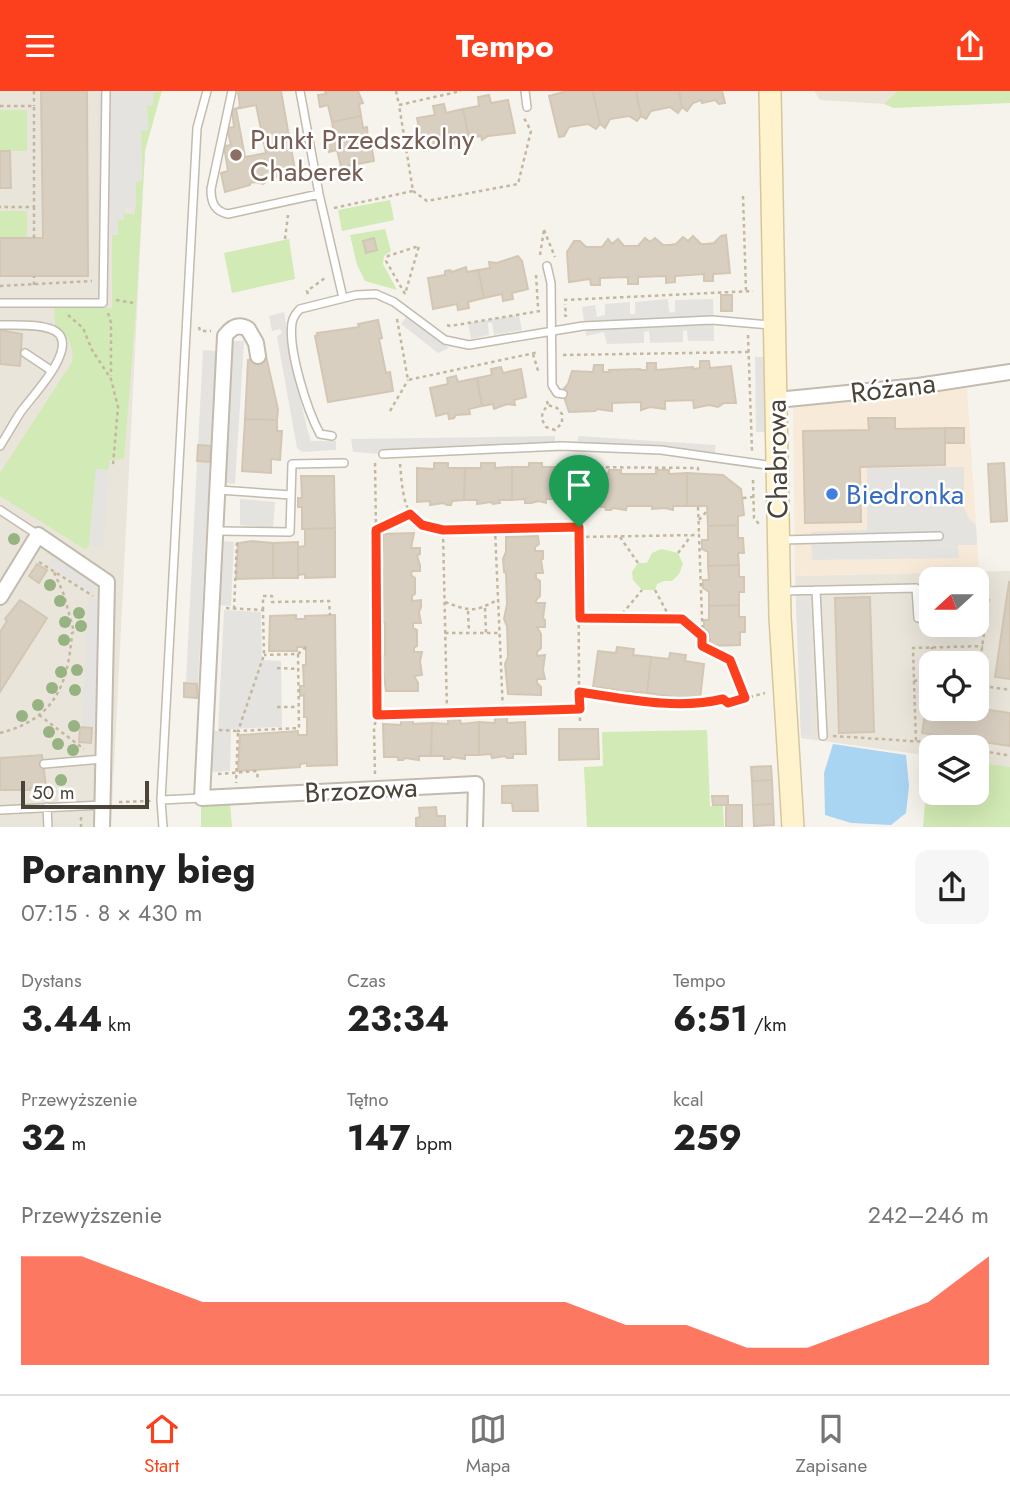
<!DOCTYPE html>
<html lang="pl">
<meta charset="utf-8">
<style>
body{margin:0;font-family:Jost,sans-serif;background:#f6f6f6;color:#222;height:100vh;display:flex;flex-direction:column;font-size:26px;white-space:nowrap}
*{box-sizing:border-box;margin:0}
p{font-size:23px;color:#767676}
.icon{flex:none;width:38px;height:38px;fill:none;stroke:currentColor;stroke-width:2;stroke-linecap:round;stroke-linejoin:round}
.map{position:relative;height:736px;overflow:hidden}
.panel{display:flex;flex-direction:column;background:#fff;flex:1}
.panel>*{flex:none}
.needle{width:46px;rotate:249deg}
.tools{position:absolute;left:919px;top:476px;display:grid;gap:14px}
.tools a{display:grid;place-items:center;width:70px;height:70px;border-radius:14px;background:#fff;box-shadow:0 7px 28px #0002;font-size:35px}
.scale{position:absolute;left:21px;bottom:18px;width:128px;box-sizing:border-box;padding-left:7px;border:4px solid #4b4439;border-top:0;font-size:19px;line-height:24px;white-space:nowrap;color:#4b4439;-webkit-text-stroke:5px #fff;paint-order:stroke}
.pin{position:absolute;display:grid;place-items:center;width:60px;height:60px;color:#fff;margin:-72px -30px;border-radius:50% 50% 50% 0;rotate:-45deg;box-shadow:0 0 7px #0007}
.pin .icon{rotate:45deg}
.round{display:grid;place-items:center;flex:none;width:74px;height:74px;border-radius:14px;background:#f6f6f6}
.headline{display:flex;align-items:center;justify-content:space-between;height:119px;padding:0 21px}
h1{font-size:38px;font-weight:700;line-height:52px}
.metrics{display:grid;grid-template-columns:repeat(3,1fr);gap:10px;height:119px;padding:7px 21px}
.metrics div{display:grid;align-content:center}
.metrics b{font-size:35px;font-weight:700}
.metrics small{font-size:19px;font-weight:400}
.metrics p{font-size:19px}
.chart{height:196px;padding:14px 21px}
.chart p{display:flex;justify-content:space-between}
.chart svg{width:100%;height:126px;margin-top:7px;fill:#fc3f1d;opacity:.7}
header{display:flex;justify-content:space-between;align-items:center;height:91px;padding:0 21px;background:#fc3f1d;color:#fff;font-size:32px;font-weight:700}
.tabs{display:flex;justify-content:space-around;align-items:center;height:98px;border-top:2px solid #e0e0e0;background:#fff;font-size:19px;color:#767676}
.tabs a{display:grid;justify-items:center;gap:4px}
.tabs .on{color:#fc3f1d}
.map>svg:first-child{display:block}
</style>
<header><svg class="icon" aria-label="menu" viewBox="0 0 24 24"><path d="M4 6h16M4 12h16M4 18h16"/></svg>Tempo<svg class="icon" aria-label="share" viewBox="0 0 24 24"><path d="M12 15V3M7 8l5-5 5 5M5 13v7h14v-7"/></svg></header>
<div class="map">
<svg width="1010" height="736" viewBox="0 0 1010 736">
<rect width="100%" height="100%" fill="#f6f3ec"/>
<path fill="#eae5da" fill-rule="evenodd" d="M0 0H158L146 41 111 736H0Z
M814 0H897L884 13 820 9Z
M1010 480V676L977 671 976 656H931V665L801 647 795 485ZM931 488H976V534H931ZM931 572H976V618H931Z"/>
<path fill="#f7ead8" d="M967 297 979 480 795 485 793 316Z"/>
<path fill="#d2eab5" d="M159 0H162L160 6 145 60 136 218 124 368 110 369 108 379 96 378 89 455 86 459 0 405V382L72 271C74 255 68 243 55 234L54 217H112V144L118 143V129L124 116 125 123H135L136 90H142L141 39H148L147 14 153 1Z
M897 0H1010V12L894 17 884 13Z
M0 19H27V60H0Z
M390 109 394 129 342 140 338 119Z
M0 120H27V147H0Z
M385 138 391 160 384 165 383 173 397 199 365 190 357 174 350 144Z
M289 148 295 188 232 202 224 162Z
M661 458 678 462 683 473 679 483 672 490H664L657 493 655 499H642L633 489 632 481 638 472H647L652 462Z
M707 639 710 715H723L724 736H587L584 676 603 675 602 641Z
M929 665H931V702H976L977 671 1010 676V736H923Z
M230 712 232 736H201V715Z"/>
<path fill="#e5e3e0" d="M98 0H159L153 2V14L147 15 148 39 141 40 142 90 136 91V116H124V129H118V144H99Z
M668 208 669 220 672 222 675 220V209L713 208 714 250H688L687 239 683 240V251L650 252 649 240 644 241V252L607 253 604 241 586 245 582 216 595 214 597 226 605 224V213L630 211V223H635V211Z
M284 221 296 290 308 341 311 350H336V359L302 361 297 357 277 246 282 241 280 238 272 240 269 225Z
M519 224 522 239 494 244 492 232H488L489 244 471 248 468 232Z
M407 225 449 257 438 262 401 233Z
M232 250H244L235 393 225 392Z
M203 259 216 260 211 355 198 354Z
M755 266H769L770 341H756Z
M555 345V355L383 363 353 361 351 348Z
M578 345 716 354 714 365 578 356Z
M197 370 210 371 198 593 186 591Z
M964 376V416L969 428 976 434 977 454H958L959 467 812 469 811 441 867 439V377Z
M96 378 108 379 104 457 89 455Z
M240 408 275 411 273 437 240 434Z
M222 450 234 451 231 515 219 514Z
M54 463 99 492 92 502 48 474Z
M88 507 101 508 95 636 82 635Z
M810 507 813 644H801L796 509Z
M224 519 261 521 262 569 281 570 282 636 231 638 230 680 211 681 212 640H218Z"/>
<path fill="#a9d4f2" d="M833 653 906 664 909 695 906 722 891 734 851 732 825 724 824 682Z"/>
<path fill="#d8cfc1" stroke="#d3c7b4" stroke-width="2" fill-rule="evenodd" d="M41 0H87L88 185H0V147H43Z
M238 0H281L296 85 286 88 285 84 270 87 263 93 255 91 250 92V94L225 101 221 82 228 80 224 55 231 54 227 37 234 36 232 19 240 16ZM256 14 266 62 245 66 236 18Z
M325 0H358L363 12 359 13 361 25 332 31 328 14 320 16 318 4 326 3Z
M567 0H593L600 33 596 38 588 33 569 36 564 45 559 46 549 5Z
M593 0H636L641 25 637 30 629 25 610 28 605 37 600 33Z
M636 0H679L682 16 678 22 670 16 651 20 646 28 641 25Z
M679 0H722L725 12 719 13 715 9 702 12 701 9 693 12 687 20 682 16Z
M489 4 491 12 508 9 515 42 488 45 482 49 481 45 469 47 463 18 479 15 478 6Z
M444 13 446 22 463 18 469 47 456 50 457 54 450 53 424 60 417 27 435 24 433 15Z
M361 25 363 37 367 36 368 50 371 52 374 70 341 76 337 59 329 61 327 49 335 48 332 31Z
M0 60H10L11 97H0Z
M726 144 730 182 713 183V190H704V183L675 185V191L666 192V185L638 186V193H628V186L600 187V194H591L590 188 569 191 567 161 574 150H580L586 156H602L608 148 612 153 618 148 624 155H638L645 147 650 151 655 147 663 154H670L676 153 683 146 688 150 693 145 701 153H707L714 152 721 145Z
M374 147 377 159 366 162 363 150Z
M518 165 522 170 528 198 512 202 513 208 503 210 502 203 484 207 478 179 490 177 489 171 497 172Z
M466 176 467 181 478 179 484 207 468 211 469 217 458 219 457 213 433 218 428 187 445 184V180L450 179 452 181Z
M721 204H732V220H721Z
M378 229 382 247 379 248 386 282 390 281 393 300 328 311 315 245 318 244 317 242 359 236 358 233Z
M0 239 22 243 20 275 0 273Z
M266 265 278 318 277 329 245 328 248 269Z
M700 270H709L710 277 731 275 736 312H724L718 316 709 314 694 317 693 309 665 310V318L650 316 641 319V311L612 312V320L597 318 595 320 569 321 562 300 568 293 572 280 593 281 594 274H603V281H610L609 279 640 278V279H647V272H656V279L693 276V278L700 277Z
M501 276 503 282 521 278 526 306 514 309 515 314 507 313 494 318 493 313 482 315 477 287 492 284 491 278Z
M456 285 458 291 477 287 482 315 469 318 470 323 456 324 454 327 449 328 448 322 436 325 430 297 448 293 447 287Z
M868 327H895V338L945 337V374L860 376 861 431 805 432 803 340 869 339Z
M245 328 277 329V340H282L280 369 271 368V382L242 380Z
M945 337H964V352H945Z
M198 354 211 355 210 371 197 370Z
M434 372H448V377H465L464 409 452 410 451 414H447L443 412 430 414V410L417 411V377L434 378Z
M481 372H495V377L512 376V409H499L500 412 493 413 491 411 477 413V409H464L465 377H481Z
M529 372H542V376H559V408H546V412L539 410 531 412H525V408L512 409V376H529Z
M1004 372 1007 430 991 431 988 373Z
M609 379H621V383H656V379H669V383L687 382V415H673V419L665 417 652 418V415H627L626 419 613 417 611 419H606L605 416 592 415 591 383H608Z
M687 382 723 384 741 398 744 424 738 425V434L708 435 707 415H687Z
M301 385H334L335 437 302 438V416H298V407H302Z
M738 434V447H743L744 462H738L739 474 708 475V461L702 458V449H708V435Z
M335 437V486L305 487V483L298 484V456L305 455V438Z
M414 442 411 457H420V463L417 465 420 474V480H412L411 484 415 487V503L412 505V510L421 509V516L419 521 421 532H413V537L417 539V555L414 557V561H422L420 570 422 584 414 585 418 592V600H386L382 569 385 562V532L382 530 380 517 383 510V480L380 472V465L383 458V443Z
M538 445 539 453 535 456V460H543V468L541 469 543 482H536V487L540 490V505L536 509V512H545L543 527 545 529V536H537L541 543V557L537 561V565L545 564 543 579 545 588H537V592L541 596V604L508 603 505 573 508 566 507 535 504 528 507 513 506 482 504 481 503 468 506 461V446Z
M252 450 273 452V487L236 488 238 452Z
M298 451V487H273V452Z
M37 473 47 479 39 492 29 485Z
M739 474V486H744V501H739V514L709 515V501L703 497V489H709L708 475Z
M1009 491 1010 492V588L995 586Z
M925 496H931V528H926Z
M870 506 874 641 839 642 835 507Z
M20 509 47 527 0 601V541L7 530 5 528Z
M739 514V526H745V541H740V554L710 555 709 541 704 537V529H709V515Z
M296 524V528H305V525L335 524 337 674 307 675V672L300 673V676L238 680 240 644 298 640V644H307V626H304V604L300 605V595H304L303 574H306V556H297V560H269L270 525Z
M617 556 634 558 633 564 651 566 647 602 637 601 635 604 633 600H627L626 605 620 604 617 599 608 597 606 600 604 597 593 596 598 560 616 562Z
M670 562 686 564 685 570 704 573 700 608 691 607 688 609 686 606H679V610H673L670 605 660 604 658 606 656 603 647 602 651 566 669 568Z
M184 592 197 593V607L184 606Z
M927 610H931V618L976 617 1010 622V655L922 642Z
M495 627H507V632L525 631 526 663H513V667H507L505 665 492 667 491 663 479 664V631L495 632Z
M448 628 460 629 461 633 479 631V664H465V668L452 666 450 668H444V665H431L432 632 448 633Z
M401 629H413V633L432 632 431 665H419V669L405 667 403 669H398V666H384L383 633 401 634Z
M80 636 92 637 91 652 79 651Z
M559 638H598L599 668 559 669Z
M42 664 46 696 30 697V699H0V667Z
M771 675 772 689 752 690 751 676Z
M772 689 773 713 753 714 752 690Z
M537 694 538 720H513L512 712H502V695Z
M712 705H728V714H713Z
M773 713 774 734 754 735 753 714Z
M726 714H742V736H726Z
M436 716 437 725H445V736H416V727L420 726 419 717Z"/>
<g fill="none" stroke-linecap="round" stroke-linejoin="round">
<defs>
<path id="lane" d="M232 0 211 98C211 111 214 120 228 123L319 103
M300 0 319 103 343 207
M525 0 527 16
M547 175 551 192 552 294 557 302 563 303
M0 212H103L106 0
M0 234C14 234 49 232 59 243 75 262 31 306 20 322 13 333 7 344 0 355
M25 262 52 280
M332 345 320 343C307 319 288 259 292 232 293 226 296 222 300 218L356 204 376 203 394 211 445 249 469 254 583 235 712 229 771 234
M383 363 561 355 661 359 774 375
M218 399 291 404
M0 419 38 444
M216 440 290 441 292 373 344 372
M782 449 939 445
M816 499 823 645
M783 500 916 497 918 527
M44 673 103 668
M161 709 202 707
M47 716 48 736
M0 719 102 714
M163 736 161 709 197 37 207 0"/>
<path id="street" d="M258 265 256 252 248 238C238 232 231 237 225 245L202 707 476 693 475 736
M777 309 918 295 1010 281
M0 506 38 444 107 491 102 736"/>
<path id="secondary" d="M770 0 780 526 793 736"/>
</defs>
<use href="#lane" stroke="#c2bbae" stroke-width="10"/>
<use href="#street" stroke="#c2bbae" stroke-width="18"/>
<use href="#secondary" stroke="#d6c79b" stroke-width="24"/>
<path stroke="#c4b79f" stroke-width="2.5" stroke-dasharray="3.5 3.5" stroke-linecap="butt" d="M34 0V15
M396 0 399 14
M0 15H34V116H0
M413 100 427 110 518 93 531 40 524 27
M743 105 746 199
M334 117 413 100 399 14 461 0
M544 139 555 166
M34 147V116
M285 148 288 124
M540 164 544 139
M536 184 538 216
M34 194V185
M0 195 92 190
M308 203 307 200 325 187
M405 203 386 170 388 165 419 155 405 203
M116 209 134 212
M564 209 753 200
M108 222 111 232V285
M68 224 83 237 92 259 111 288 118 316 113 374
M564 224 566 225 565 213
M397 228 408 289 539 261
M447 234 450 235 540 220
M199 236 200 240H211
M748 244 752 360
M533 263 539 283
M563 264 749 261
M547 310 548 314C541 322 540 327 546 336L555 339 562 332V323L557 317 548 314
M390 320 408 289
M578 366 579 601
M375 372 376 439
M400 373C402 392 402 423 422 434 428 437 437 437 443 439L447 622
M578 376 698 377V383
M753 389 754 427 759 433
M743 407 754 406
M698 416 699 444
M410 423 376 439 377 624 580 618
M699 429 706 421
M495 438 503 621
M443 439 579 436
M579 446 699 444 703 555 730 569 745 607
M620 446 638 472
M678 462 691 445
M39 471 93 505
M976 491H979L980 504 989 505 977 594
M655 499 670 527
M445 511C469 520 474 522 497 509
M226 517 263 519 264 564 238 640 299 637 298 563 264 564
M485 517 486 542
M234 518 237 451
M263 519V505H272V511L329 510 330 524
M468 520 469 541
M580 527 682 528 702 545
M618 528 642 499
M445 542H499
M298 563 306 556
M277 577 299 578
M927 586 932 556
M931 587 914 590 913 557 983 555
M914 590 916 650
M976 594 1010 599
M277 616H298
M39 624 84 658
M580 630 579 601C626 608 677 619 723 608L728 612 765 602
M219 639 238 640 236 692
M0 642C55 628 68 594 72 542L74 541 64 504 54 481
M833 645 927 651 958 656
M976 659 1006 664 1010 663
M218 683 257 680 258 690
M375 683 374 637 377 624
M119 711 151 710
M81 726V736"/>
<use href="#lane" stroke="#fff" stroke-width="7"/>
<use href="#street" stroke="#fff" stroke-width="14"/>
<use href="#secondary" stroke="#fff3cd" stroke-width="21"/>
</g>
<g fill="#97b381">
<circle cx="14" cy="448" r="6"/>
<circle cx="50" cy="494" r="6"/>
<circle cx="60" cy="510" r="6"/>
<circle cx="79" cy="522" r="6"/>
<circle cx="65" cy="531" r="6"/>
<circle cx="81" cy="535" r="6"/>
<circle cx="64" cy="549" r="6"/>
<circle cx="77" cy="579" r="6"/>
<circle cx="61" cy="581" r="6"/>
<circle cx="52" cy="597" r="6"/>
<circle cx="75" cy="599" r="6"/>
<circle cx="38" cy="614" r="6"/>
<circle cx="22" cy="625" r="6"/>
<circle cx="74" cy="635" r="6"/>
<circle cx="49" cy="641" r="6"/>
<circle cx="58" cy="653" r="6"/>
<circle cx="73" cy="659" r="6"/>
<circle cx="61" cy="689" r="6"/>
</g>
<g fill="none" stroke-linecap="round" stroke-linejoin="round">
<defs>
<path id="route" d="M410 423 422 434 443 439 579 436 580 527 682 528 702 545V555L730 569 745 607 728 612 723 608C677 619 626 608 579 601L580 618 377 624 376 439Z"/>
</defs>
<use href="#route" stroke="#fff" stroke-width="14"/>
<use href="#route" stroke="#fc3f1d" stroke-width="9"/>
</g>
<circle fill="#8d6e63" stroke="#fff" stroke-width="2.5" cx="236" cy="64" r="7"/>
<circle fill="#3f7fe0" stroke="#fff" stroke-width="2.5" cx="832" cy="403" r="7"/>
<g text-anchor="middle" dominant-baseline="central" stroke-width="5" stroke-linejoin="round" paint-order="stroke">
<g font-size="28" fill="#785e54" stroke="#fff" text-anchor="start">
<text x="250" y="48">Punkt Przedszkolny<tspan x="250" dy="32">Chaberek</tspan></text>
</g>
<g font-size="28" fill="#4b4439" stroke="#fff">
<text transform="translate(893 297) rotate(-7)">Różana</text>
<text transform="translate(777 368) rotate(-91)">Chabrowa</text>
<text transform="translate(361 699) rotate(-3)">Brzozowa</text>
</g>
<g font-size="28" fill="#366cbe" stroke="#fff" text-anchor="start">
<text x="846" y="403">Biedronka</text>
</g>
</g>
</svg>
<div class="tools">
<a><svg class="needle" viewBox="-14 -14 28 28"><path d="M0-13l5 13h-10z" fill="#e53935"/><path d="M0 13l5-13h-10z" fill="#767676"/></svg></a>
<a><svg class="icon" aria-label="locate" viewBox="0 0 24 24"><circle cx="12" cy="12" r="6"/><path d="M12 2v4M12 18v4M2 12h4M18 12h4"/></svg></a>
<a><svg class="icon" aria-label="layers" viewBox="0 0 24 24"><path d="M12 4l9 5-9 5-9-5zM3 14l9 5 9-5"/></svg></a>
</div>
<div class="scale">50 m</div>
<div class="pin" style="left:579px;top:436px;background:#1e9e55"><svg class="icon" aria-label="arrive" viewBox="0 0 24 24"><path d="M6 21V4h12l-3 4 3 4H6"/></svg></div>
</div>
<section class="panel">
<div class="headline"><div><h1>Poranny bieg</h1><p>07:15 · 8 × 430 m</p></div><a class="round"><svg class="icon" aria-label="share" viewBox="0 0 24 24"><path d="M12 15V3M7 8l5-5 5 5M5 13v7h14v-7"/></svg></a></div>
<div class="metrics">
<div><p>Dystans</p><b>3.44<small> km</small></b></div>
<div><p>Czas</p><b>23:34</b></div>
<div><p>Tempo</p><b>6:51<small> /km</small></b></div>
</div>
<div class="metrics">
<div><p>Przewyższenie</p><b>32<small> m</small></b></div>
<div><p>Tętno</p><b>147<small> bpm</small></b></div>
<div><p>kcal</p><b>259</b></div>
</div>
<div class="chart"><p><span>Przewyższenie</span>242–246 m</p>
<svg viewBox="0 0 160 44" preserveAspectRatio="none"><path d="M0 44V6L10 6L20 14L30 22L40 22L50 22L60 22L70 22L80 22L90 22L100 30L110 30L120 38L130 38L140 30L150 22L160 6V44z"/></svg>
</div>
</section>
<nav class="tabs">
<a class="on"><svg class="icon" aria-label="home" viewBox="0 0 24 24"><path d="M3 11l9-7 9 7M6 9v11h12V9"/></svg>Start</a>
<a><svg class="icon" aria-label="map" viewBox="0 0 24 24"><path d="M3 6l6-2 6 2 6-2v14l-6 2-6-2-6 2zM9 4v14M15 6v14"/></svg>Mapa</a>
<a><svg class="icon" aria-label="saved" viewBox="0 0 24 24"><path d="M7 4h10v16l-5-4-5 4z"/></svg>Zapisane</a>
</nav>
